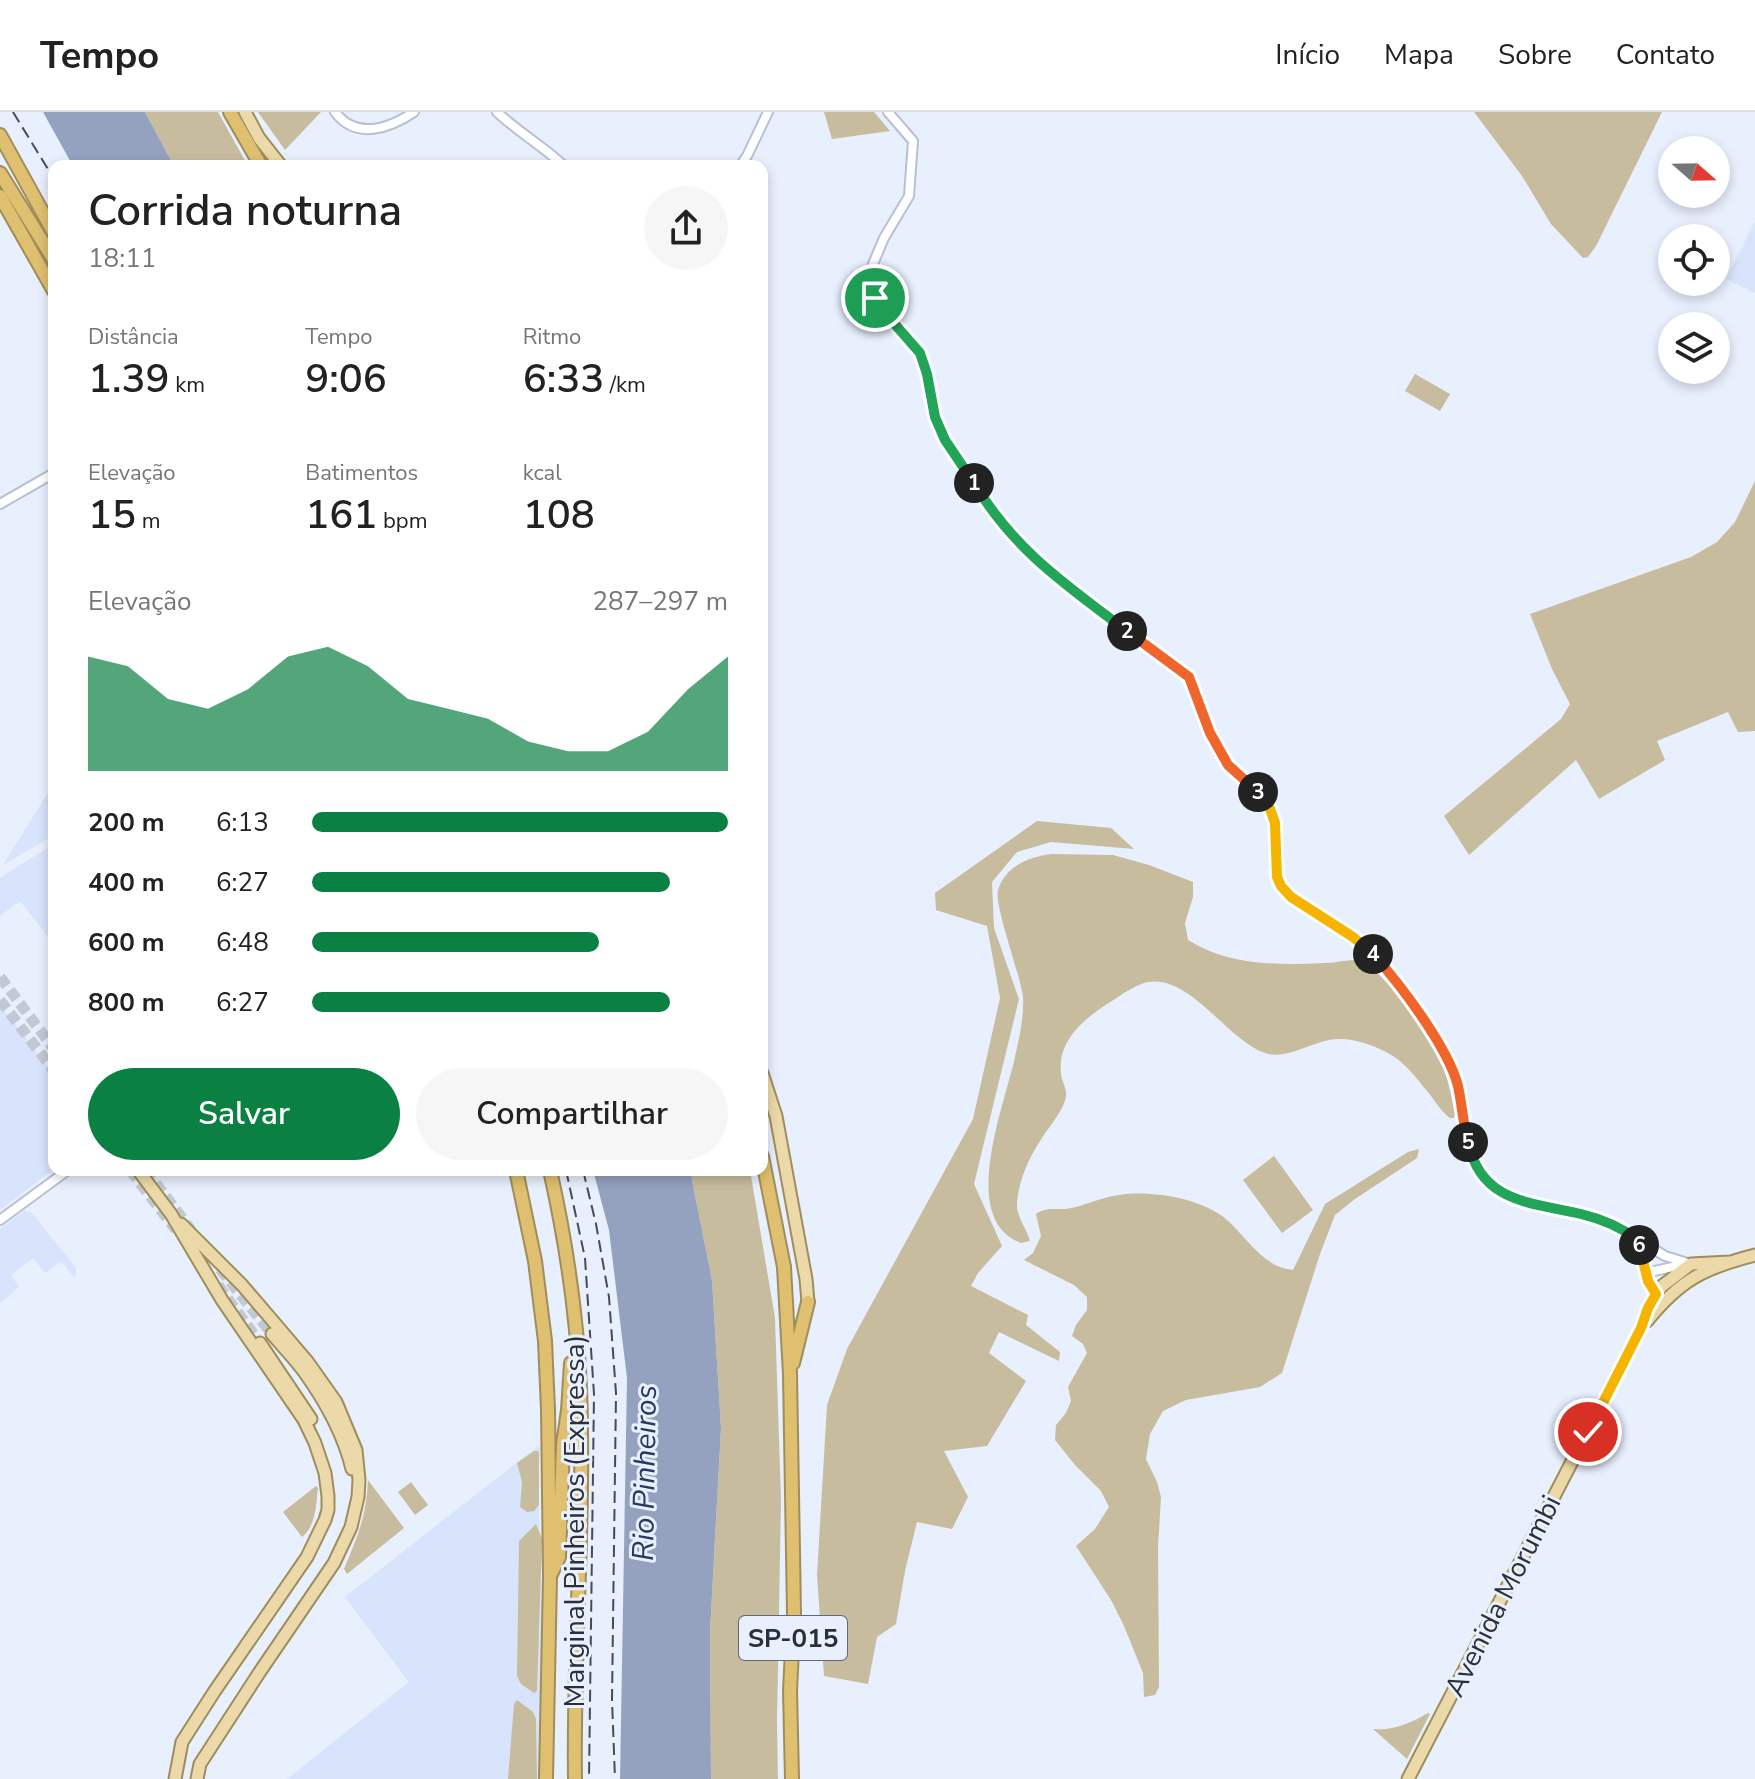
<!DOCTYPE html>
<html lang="pt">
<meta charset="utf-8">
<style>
body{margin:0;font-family:"Nunito Sans",sans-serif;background:#f6f6f6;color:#222;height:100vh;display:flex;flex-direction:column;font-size:30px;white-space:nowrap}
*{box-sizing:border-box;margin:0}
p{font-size:26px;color:#767676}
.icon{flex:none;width:44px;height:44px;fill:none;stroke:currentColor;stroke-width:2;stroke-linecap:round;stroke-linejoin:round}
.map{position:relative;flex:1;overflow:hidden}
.side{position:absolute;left:48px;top:48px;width:720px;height:1016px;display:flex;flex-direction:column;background:#fff;border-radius:16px;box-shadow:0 4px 12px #0003}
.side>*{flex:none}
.needle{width:52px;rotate:110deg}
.tools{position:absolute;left:1658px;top:24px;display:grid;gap:16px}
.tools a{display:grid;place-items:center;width:72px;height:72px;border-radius:50%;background:#fff;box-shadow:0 4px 12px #0003;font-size:40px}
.pin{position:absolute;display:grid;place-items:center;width:68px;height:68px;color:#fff;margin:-34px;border:4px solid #fff;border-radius:50%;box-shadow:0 2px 8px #0007}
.km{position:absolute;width:40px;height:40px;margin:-20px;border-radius:50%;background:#222;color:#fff;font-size:22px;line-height:40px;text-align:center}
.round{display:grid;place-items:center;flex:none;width:84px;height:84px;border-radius:42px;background:#f6f6f6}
.head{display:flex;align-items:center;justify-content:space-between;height:136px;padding:0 40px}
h1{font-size:44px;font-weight:600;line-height:60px}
.figures{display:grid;grid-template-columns:repeat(3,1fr);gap:12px;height:136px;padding:8px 40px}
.figures div{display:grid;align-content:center}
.figures b{font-size:40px;font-weight:600}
.figures small{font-size:22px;font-weight:400}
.figures p{font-size:22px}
.chart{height:224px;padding:16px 40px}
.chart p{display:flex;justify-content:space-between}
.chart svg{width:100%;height:144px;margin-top:8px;fill:#0b8043;opacity:.7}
.cta{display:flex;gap:16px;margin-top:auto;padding:16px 40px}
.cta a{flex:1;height:92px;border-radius:48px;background:#0b8043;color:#fff;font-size:32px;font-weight:600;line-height:92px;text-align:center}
.cta a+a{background:#f6f6f6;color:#222}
ul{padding:0 40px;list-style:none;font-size:26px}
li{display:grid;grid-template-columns:128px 96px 1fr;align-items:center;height:60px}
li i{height:20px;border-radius:10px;background:#0b8043}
header{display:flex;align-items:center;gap:48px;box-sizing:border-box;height:112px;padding:0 40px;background:#fff;border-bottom:2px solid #e0e0e0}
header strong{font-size:38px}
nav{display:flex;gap:44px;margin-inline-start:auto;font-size:28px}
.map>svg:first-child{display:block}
</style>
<header>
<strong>Tempo</strong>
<nav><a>Início</a><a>Mapa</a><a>Sobre</a><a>Contato</a></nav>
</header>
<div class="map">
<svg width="1755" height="1667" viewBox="0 0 1755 1667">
<rect width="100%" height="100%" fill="#e8effd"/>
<path fill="#d8e3fc" d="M1755 109V181L1726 167Z
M54 671V723L3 753Z
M54 732V830L53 831 20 789 0 804V766Z
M0 893 54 962V1057L0 1098Z
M24 1099 31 1100 76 1156 75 1166 61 1149 45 1161 33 1146 11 1163 19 1175 0 1191V1117Z
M538 1334 540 1337 538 1369 542 1493 541 1667H287L409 1570 345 1485Z"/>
<path fill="#c8bc9e" d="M145 0H218L248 54H174Z
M258 0H321L285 38Z
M824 0H874L890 19 832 27Z
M1474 0H1662L1596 134 1588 145 1583 146 1551 112 1522 64Z
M1415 262 1450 282 1440 299 1405 279Z
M1755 369V619L1738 620 1728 600 1657 629 1665 648 1599 687 1576 648 1469 743 1444 704 1561 607 1570 592 1552 557 1530 502 1691 445 1717 430 1735 410Z
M1037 709 1111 716 1134 737 1051 730 1017 740 992 770 994 816 1019 887 974 1072 1002 1134 978 1161 971 1174 1028 1203 1026 1213 1060 1240 1059 1249 999 1220 989 1241 1026 1269 987 1334 944 1339 968 1385 952 1417 917 1410 905 1459 896 1512 877 1525 868 1572 824 1564 817 1463 827 1293 847 1237 973 1007 1000 886 987 814 936 798 935 781Z
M1051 742 1113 743 1149 753 1193 770V785L1185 811 1188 828C1229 854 1278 853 1325 851 1335 851 1346 848 1355 848 1379 850 1429 922 1439 943 1447 962 1451 982 1455 1002L1454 1006H1450C1440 999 1435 988 1427 979 1417 967 1406 952 1393 944 1375 933 1349 924 1329 928 1309 932 1284 948 1265 941 1227 928 1191 863 1148 870 1137 872 1124 881 1115 887 1089 903 1057 926 1061 961 1061 968 1067 977 1066 984 1064 998 1049 1015 1042 1026 1029 1045 1017 1072 1017 1095 1018 1106 1027 1118 1030 1129L1021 1131C956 1107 1007 988 1016 940 1020 923 1024 903 1023 885 1020 861 994 794 998 778 1005 754 1029 745 1051 742Z
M1419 1037 1417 1046 1355 1087 1335 1103 1320 1142 1282 1261 1260 1275 1186 1288 1163 1299 1150 1322 1146 1347 1157 1370 1161 1385 1158 1436 1159 1575 1155 1583 1144 1585 1143 1561 1124 1514 1111 1488 1076 1434 1095 1417 1109 1395 1101 1379 1075 1353 1055 1328 1056 1313 1066 1301 1071 1289 1068 1275 1087 1241 1083 1232 1072 1224 1076 1213 1087 1198V1185L1074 1173 1024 1148 1033 1141 1041 1124 1036 1102C1048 1094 1058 1099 1072 1096 1088 1092 1103 1085 1119 1083 1151 1078 1200 1086 1226 1107 1248 1126 1262 1155 1293 1158L1325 1092 1408 1040Z
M1274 1044 1313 1098 1282 1121 1243 1068Z
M690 1058H750L775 1206 781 1387 777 1610 778 1667H711L710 1520 721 1316 712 1168Z
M534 1339H538L539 1341V1393L534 1399 527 1400 520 1395 522 1370 517 1351Z
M368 1368 404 1416 347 1462 344 1457C358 1423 366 1406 368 1368Z
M411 1370 428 1393 415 1403 398 1380Z
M316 1374 318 1376C316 1393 316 1414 302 1425L283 1400Z
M536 1412 542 1427 537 1579 534 1581 521 1572 517 1564 519 1429Z
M517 1588 533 1600 536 1607 537 1667H508L514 1592Z
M1428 1601 1430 1602 1407 1647 1373 1617C1393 1619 1411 1611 1428 1601Z"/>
<path fill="#95a2bf" d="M43 0H145L174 54H73Z
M593 1058H690L712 1168 721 1316 710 1520 711 1667H620L627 1266 609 1118Z"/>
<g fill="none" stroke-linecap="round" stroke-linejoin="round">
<path stroke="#c2c9d5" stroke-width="11" stroke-dasharray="11 5.5" stroke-linecap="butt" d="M0 865 54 937
M0 888 54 959
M130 1058 176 1118
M146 1058 191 1118
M220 1157 272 1222
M218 1173 260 1231"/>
<defs>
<path id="minor" d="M335 0C356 28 389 17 414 0
M497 0C518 20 543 34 564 54
M888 0 913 29 909 84 884 126 873 152 871 162 872 181 878 193 920 241 927 262 935 305 945 328 994 403 1021 435 1051 461 1189 565 1210 621 1228 653 1258 681 1269 694 1275 711 1277 765 1281 774 1291 785 1353 825 1367 837 1387 858 1425 910 1445 945 1457 973 1464 1015 1471 1046 1485 1068 1511 1085 1528 1091 1582 1102 1614 1113 1665 1144 1691 1152
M740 54 747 44 768 0
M0 392 54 361
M0 1108 68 1058
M1638 1129 1648 1169 1657 1183
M1645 1161 1682 1153"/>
<path id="major" d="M245 0 259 26 281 54
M762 961 776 1004 806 1167 808 1190
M138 1058 171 1102 222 1188 304 1308 315 1331 325 1361 328 1384V1398L325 1408 307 1445 214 1580 182 1630 175 1667
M181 1112 242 1173 307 1249 336 1290 356 1338 359 1368 358 1385 351 1415 334 1451 259 1561 200 1652 197 1667
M1647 1209C1680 1168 1704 1156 1755 1143
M272 1222C283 1235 295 1247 305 1261 325 1289 344 1324 352 1357
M260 1231 311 1307
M1408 1667 1641 1216 1648 1196 1656 1182 1662 1174 1691 1152 1730 1150"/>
<path id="highway" d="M230 0 261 54
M0 23 54 121
M0 61 54 148
M0 84 54 179
M762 1044 784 1155 790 1262 794 1500 790 1578 792 1667
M516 1058 535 1149 545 1229 548 1297 550 1465 546 1667
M550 1058C566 1130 577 1202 580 1276 585 1406 573 1537 575 1667
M793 1251 808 1190
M551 1462 559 1445 563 1333 568 1298 571 1251"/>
</defs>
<use href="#minor" stroke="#b8c0d1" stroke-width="12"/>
<use href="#major" stroke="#a08d5c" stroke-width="15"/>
<use href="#highway" stroke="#a08d5c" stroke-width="16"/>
<use href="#minor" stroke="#fff" stroke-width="8"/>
<use href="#major" stroke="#ecd9a9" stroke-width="11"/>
<use href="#highway" stroke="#dfc070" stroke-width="12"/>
<path stroke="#474b53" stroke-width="2" stroke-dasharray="12 6" stroke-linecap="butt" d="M13 0 54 67
M566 1058 585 1146 594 1282 589 1667
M583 1058 596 1112 609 1185 616 1281 612 1588 615 1667"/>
</g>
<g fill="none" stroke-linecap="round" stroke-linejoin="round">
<defs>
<path id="split-1" d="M875 186 878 193 920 241 927 262 935 305 945 328 974 371"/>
<path id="split-2" d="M974 371C1014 438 1066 473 1127 519"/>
<path id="split-3" d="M1127 519 1189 565 1210 621 1228 653 1258 680"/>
<path id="split-4" d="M1258 680 1269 694 1275 711 1277 765 1281 774 1291 785 1353 825 1373 842"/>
<path id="split-5" d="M1373 842C1400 872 1448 935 1458 974 1462 992 1463 1012 1468 1030"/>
<path id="split-6" d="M1468 1030C1481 1091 1530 1090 1581 1102 1602 1107 1621 1115 1638 1128L1639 1133"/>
<path id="split-7" d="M1588 1320 1641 1216 1648 1196 1656 1182 1648 1169 1639 1133"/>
</defs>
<use href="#split-1" stroke="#fff" stroke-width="16"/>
<use href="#split-2" stroke="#fff" stroke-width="16"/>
<use href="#split-3" stroke="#fff" stroke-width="16"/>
<use href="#split-4" stroke="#fff" stroke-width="16"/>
<use href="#split-5" stroke="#fff" stroke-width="16"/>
<use href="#split-6" stroke="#fff" stroke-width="16"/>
<use href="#split-7" stroke="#fff" stroke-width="16"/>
<use href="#split-1" stroke="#22a559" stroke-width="10"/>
<use href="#split-2" stroke="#22a559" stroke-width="10"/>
<use href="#split-3" stroke="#f0652b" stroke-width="10"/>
<use href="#split-4" stroke="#f5b400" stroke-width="10"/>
<use href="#split-5" stroke="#f0652b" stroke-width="10"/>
<use href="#split-6" stroke="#22a559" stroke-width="10"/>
<use href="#split-7" stroke="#f5b400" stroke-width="10"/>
</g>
<g text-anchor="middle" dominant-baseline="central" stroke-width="6" stroke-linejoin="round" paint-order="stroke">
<rect fill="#e8effd" stroke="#646972" stroke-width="2" x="739" y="1504" width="108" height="44" rx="6"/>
<g font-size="26" font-weight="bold" fill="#2c2f36">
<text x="793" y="1526">SP-015</text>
</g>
<g font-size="28" fill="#2c2f36" stroke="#e8effd">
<text transform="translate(575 1409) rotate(-90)">Marginal Pinheiros (Expressa)</text>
<text transform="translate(1503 1484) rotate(-63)">Avenida Morumbi</text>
</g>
<g font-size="30" font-style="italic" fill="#283861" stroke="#e8effd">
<text transform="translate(645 1361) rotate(-89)">Rio Pinheiros</text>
</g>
</g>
</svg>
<div class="tools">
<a><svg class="needle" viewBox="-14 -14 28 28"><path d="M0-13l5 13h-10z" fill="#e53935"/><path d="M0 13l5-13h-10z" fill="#767676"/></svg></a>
<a><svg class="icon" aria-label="locate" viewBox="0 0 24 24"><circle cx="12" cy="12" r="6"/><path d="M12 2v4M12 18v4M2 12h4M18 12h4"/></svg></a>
<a><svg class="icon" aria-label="layers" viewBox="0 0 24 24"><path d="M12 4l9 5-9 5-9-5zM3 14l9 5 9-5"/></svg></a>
</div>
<div class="pin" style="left:875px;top:186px;background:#1e9e55"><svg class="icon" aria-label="arrive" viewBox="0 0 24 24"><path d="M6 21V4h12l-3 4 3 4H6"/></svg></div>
<div class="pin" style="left:1588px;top:1320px;background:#d93025"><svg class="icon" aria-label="check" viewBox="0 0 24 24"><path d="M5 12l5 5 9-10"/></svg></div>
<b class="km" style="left:974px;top:371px">1</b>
<b class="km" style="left:1127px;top:519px">2</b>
<b class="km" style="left:1258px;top:680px">3</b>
<b class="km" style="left:1373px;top:842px">4</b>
<b class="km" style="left:1468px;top:1030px">5</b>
<b class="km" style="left:1639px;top:1133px">6</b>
<section class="side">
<div class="head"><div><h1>Corrida noturna</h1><p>18:11</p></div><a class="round"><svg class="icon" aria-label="share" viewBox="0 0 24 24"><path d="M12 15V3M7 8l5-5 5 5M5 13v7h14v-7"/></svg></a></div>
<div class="figures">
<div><p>Distância</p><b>1.39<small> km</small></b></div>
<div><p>Tempo</p><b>9:06</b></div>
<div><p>Ritmo</p><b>6:33<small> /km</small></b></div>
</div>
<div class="figures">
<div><p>Elevação</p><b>15<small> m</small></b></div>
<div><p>Batimentos</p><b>161<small> bpm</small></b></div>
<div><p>kcal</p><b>108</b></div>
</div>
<div class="chart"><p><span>Elevação</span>287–297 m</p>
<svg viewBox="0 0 160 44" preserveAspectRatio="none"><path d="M0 44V9L10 12L20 22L30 25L40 19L50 9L60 6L70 12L80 22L90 25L100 28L110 35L120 38L130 38L140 32L150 19L160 9V44z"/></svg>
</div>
<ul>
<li><b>200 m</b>6:13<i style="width:100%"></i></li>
<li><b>400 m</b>6:27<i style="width:86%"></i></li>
<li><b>600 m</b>6:48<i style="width:69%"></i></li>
<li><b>800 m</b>6:27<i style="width:86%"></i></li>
</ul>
<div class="cta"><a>Salvar</a><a>Compartilhar</a></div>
</section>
</div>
